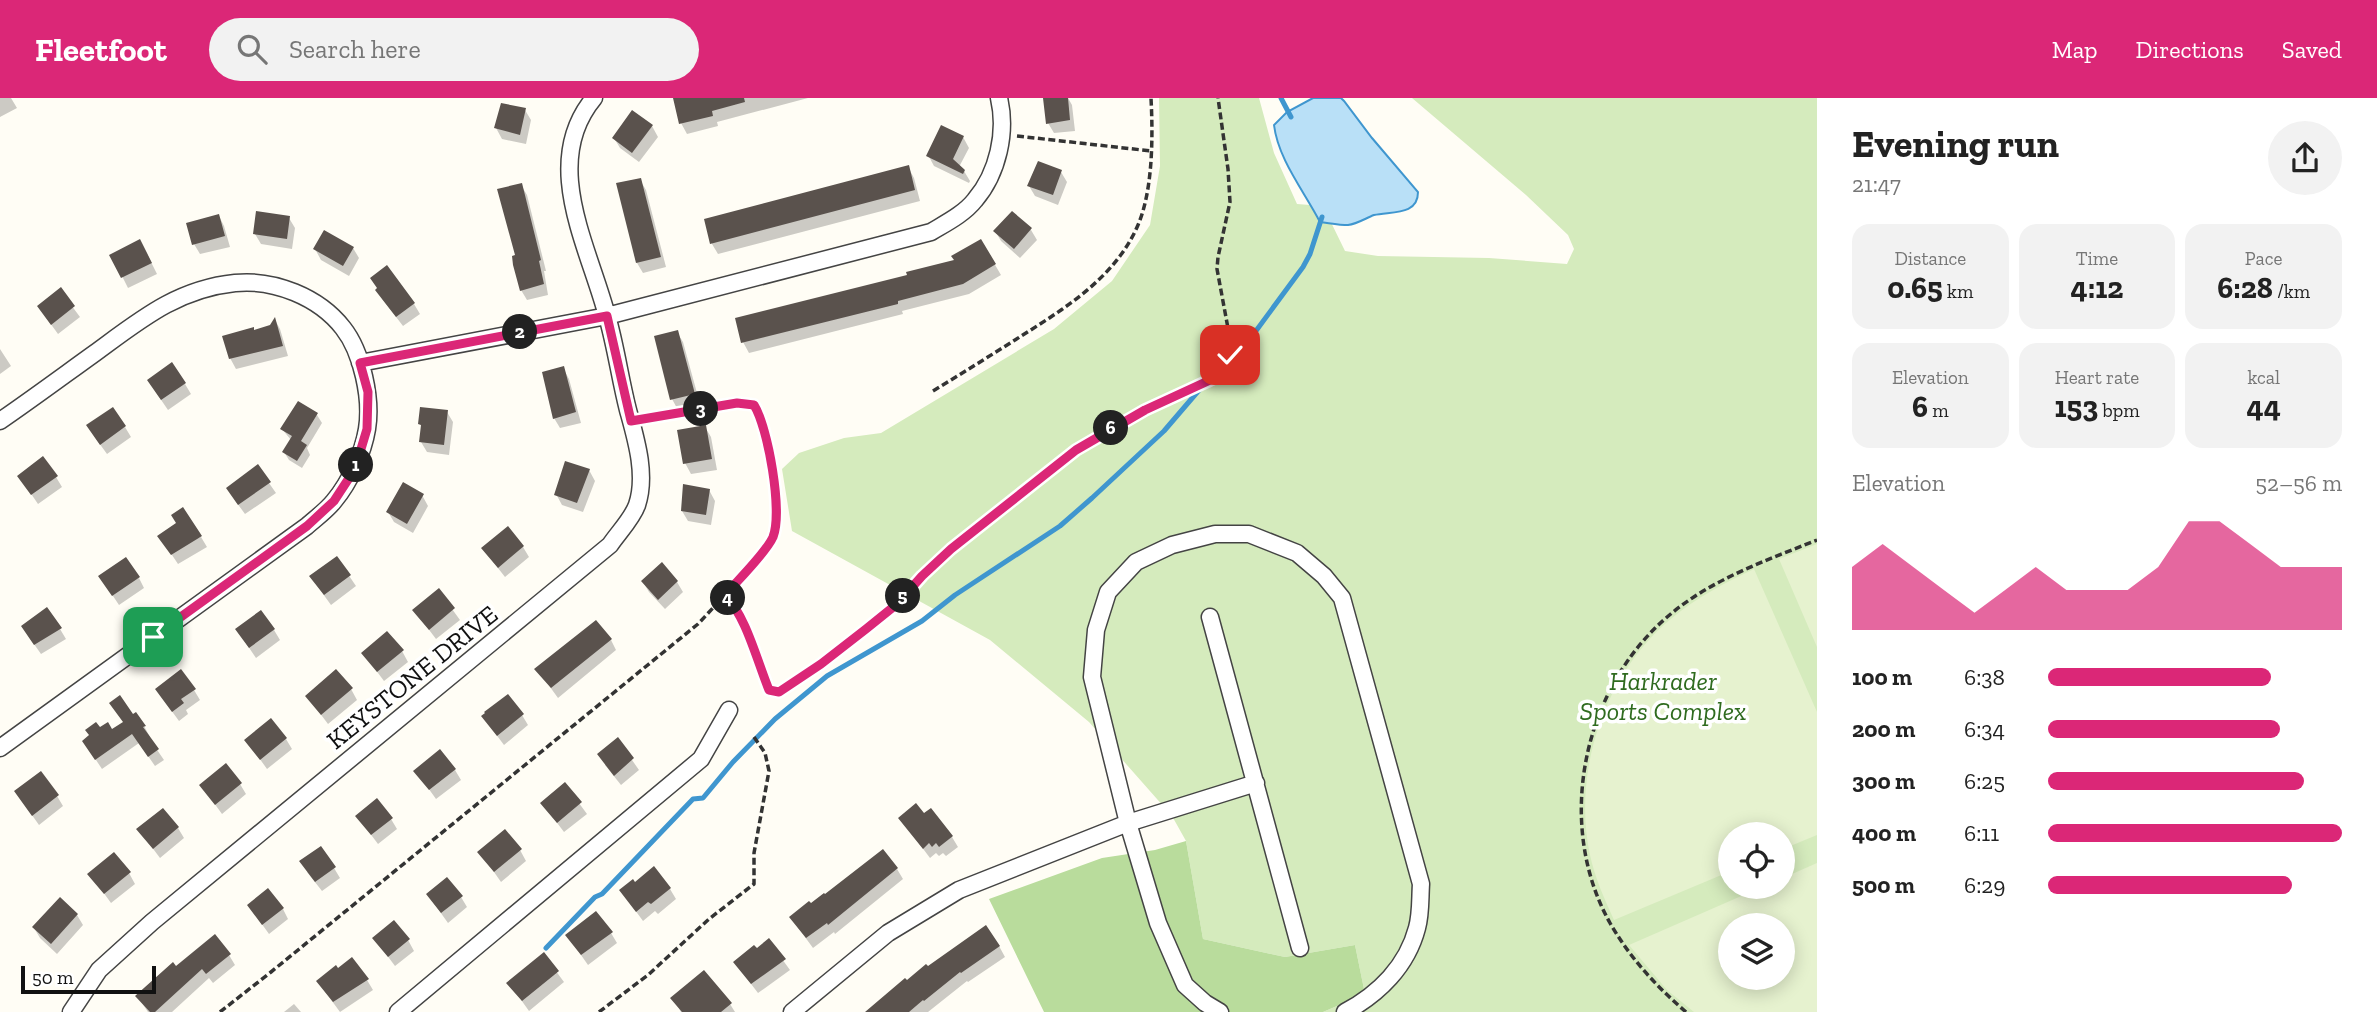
<!DOCTYPE html>
<meta charset="utf-8">
<style>
body{margin:0;font-family:"Zilla Slab",serif;background:#f2f2f2;color:#222;height:100vh;display:flex;flex-direction:column;font-size:26px;white-space:nowrap}
*{box-sizing:border-box;margin:0}
p{font-size:23px;color:#767676}
.icon{flex:none;width:38px;height:38px;fill:none;stroke:currentColor;stroke-width:2;stroke-linecap:round;stroke-linejoin:round}
.map{position:relative;flex:1;overflow:hidden}
.sheet{display:flex;flex-direction:column;background:#fff;width:560px}
.sheet>*{flex:none}
.tools{position:absolute;left:1718px;top:724px;display:grid;gap:14px}
.tools a{display:grid;place-items:center;width:77px;height:77px;border-radius:50%;background:#fff;box-shadow:0 4px 18px #0003;font-size:35px}
.scale{position:absolute;left:21px;bottom:18px;width:135px;box-sizing:border-box;padding-left:7px;border:4px solid #111;border-top:0;font-size:19px;line-height:24px;white-space:nowrap;color:#111;-webkit-text-stroke:5px #fff;paint-order:stroke}
.pin{position:absolute;display:grid;place-items:center;width:60px;height:60px;color:#fff;margin:-30px;border-radius:14px;box-shadow:0 4px 10px #0006}
.km{position:absolute;width:35px;height:35px;margin:-18px;border-radius:50%;background:#222;color:#fff;font-size:19px;line-height:35px;text-align:center}
.round{display:grid;place-items:center;flex:none;width:74px;height:74px;border-radius:37px;background:#f2f2f2}
.head{display:flex;align-items:center;justify-content:space-between;height:119px;padding:0 35px}
h1{font-size:38px;font-weight:700;line-height:52px}
.metrics{display:grid;grid-template-columns:repeat(3,1fr);gap:10px;height:119px;padding:7px 35px}
.metrics div{display:grid;align-content:center;border-radius:18px;background:#f2f2f2;text-align:center}
.metrics b{font-size:30px;font-weight:700}
.metrics small{font-size:19px;font-weight:400}
.metrics p{font-size:19px}
.chart{height:196px;padding:14px 35px}
.chart p{display:flex;justify-content:space-between}
.chart svg{width:100%;height:126px;margin-top:7px;fill:#db2777;opacity:.7}
ul{padding:0 35px;list-style:none;font-size:23px}
li{display:grid;grid-template-columns:112px 84px 1fr;align-items:center;height:52px}
li i{height:18px;border-radius:9px;background:#db2777}
header{display:flex;align-items:center;gap:42px;box-sizing:border-box;height:98px;padding:0 35px;background:#db2777;color:#fff}
header strong{font-size:33px}
nav{display:flex;gap:38px;margin-inline-start:auto;font-size:24px}
.search{width:490px;height:63px;background:#f2f2f2;display:flex;align-items:center;gap:18px;box-sizing:border-box;padding:0 24px;border-radius:38px;color:#767676;font-size:26px}
main{display:flex;flex:1;min-height:0}
.map>svg:first-child{display:block}
</style>
<header>
<strong>Fleetfoot</strong>
<div class="search"><svg class="icon" aria-label="search" viewBox="0 0 24 24"><circle cx="10" cy="10" r="6"/><path d="M15 15l6 6"/></svg>Search here</div>
<nav><a>Map</a><a>Directions</a><a>Saved</a></nav>
</header>
<main>
<div class="map">
<svg width="1817" height="914" viewBox="0 0 1817 914">
<rect width="100%" height="100%" fill="#fffdf5"/>
<path fill="#d5ebbd" fill-rule="evenodd" d="M1159 0H1259L1274 55 1297 106 1323 108 1345 153 1378 158 1489 160 1567 166 1574 151 1568 137 1526 97 1412 0H1817V914H1323L1365 896 1355 847 1285 859 1203 841 1186 743 1172 718 1089 624 990 542 792 433 782 371 799 355 844 340 881 335 1054 231 1112 183 1150 127 1160 68ZM1731 737H1783V789H1731ZM1731 828H1783V880H1731Z"/>
<path fill="#b9dc9c" d="M1186 743 1203 841 1285 859 1355 847 1365 896 1323 914H1044L989 801 1102 760 1155 752Z"/>
<path fill="#e6f2cf" fill-rule="evenodd" d="M1817 446V549L1779 461Z
M1754 471 1817 614V737L1783 751V737H1731V773L1614 822C1604 800 1595 780 1590 757 1572 673 1605 574 1672 520 1697 499 1725 485 1754 471Z
M1817 765V914H1694L1667 892 1629 847 1762 789H1783V780ZM1731 828H1783V880H1731Z"/>
<path fill="#b9e0f7" stroke="#3f96cf" stroke-width="2" d="M1313 0H1341L1344 3 1372 40 1418 94C1418 118 1391 113 1374 117 1366 120 1357 126 1348 127 1339 127 1329 125 1320 124 1304 93 1278 61 1274 27L1287 14Z"/>
<path fill="#0003" d="M0 0H11L17 10 0 19Z
M682 0H808L717 24 718 28 687 36 681 25Z
M1045 0H1068L1072 7 1075 33 1054 35 1048 25Z
M525 12 531 22 526 46 502 41 496 30Z
M652 28 658 39 639 64 620 50 614 40Z
M963 39 969 50 959 69 964 73 970 83 969 85 934 68 928 57Z
M908 69 914 80 920 103 718 156 712 146 706 122Z
M1061 74 1067 84 1058 107 1035 98 1029 88Z
M640 82 646 92 666 169 643 175 637 165Z
M521 87 527 97 546 173H544L548 197 527 202 521 192 517 158Z
M1012 115 1031 132 1037 142 1020 160 1001 143 995 133Z
M219 118 224 128 230 149 200 156 194 146Z
M289 120 295 130 292 151 261 146 255 136Z
M981 143 1001 177 969 196 902 213 903 216 749 255 743 244 909 179 956 163Z
M353 150 359 160 349 178 321 162 315 151Z
M146 154 157 176 128 190 112 158Z
M378 191 414 206 420 216 403 228 383 202Z
M60 192 80 219 58 236 45 218Z
M275 222 280 231 288 258 236 271 230 260 254 233 271 229Z
M677 234 683 244 700 306 678 312 672 301Z
M0 251 11 268 0 276Z
M563 270 569 281 581 325 560 330 554 320Z
M185 286 191 296 168 312 155 293Z
M447 314 453 324 449 357 427 354 421 344 423 331 420 326Z
M317 317 322 325 307 350 310 357 302 370 289 362 284 354 291 342 282 331Z
M125 329 131 339 107 356 94 338Z
M705 329 711 339 717 372 691 376 685 365Z
M257 368 276 395 245 416 234 401Z
M589 372 595 383 583 414 562 407 556 396Z
M19 378 56 379 62 389 38 406Z
M709 392 715 403 711 427 688 423 682 413Z
M422 397 428 408 413 435 394 424 388 414Z
M201 439 207 449 178 466 166 448Z
M523 449 529 459 505 479 483 451Z
M337 460 356 488 331 507 318 489Z
M139 480 144 490 119 507 107 489Z
M643 484H677L683 494 665 511 649 494Z
M439 493 460 522 436 541 414 512Z
M60 531 66 541 41 556 29 539Z
M237 532H274L280 542 256 560Z
M611 542 616 552 558 600 537 571Z
M402 553 408 564 384 583 363 555Z
M351 591 357 602 328 626 307 598Z
M194 592 200 602 186 612 188 616 179 623 163 601Z
M522 617 528 627 504 647 483 619Z
M133 618 144 628 150 639 149 640 164 662 155 668 139 645 102 671 90 653 100 632 112 633Z
M286 641 292 651 267 671 247 643Z
M618 642 639 672 621 687 605 667Z
M455 672 461 682 436 701 416 673Z
M240 686 246 696 222 716 201 687Z
M565 686 587 716 564 734 542 705Z
M57 698 63 708 39 727 22 703Z
M357 718 391 721 397 731 378 746Z
M924 718 952 739 958 749 946 758 943 755 939 758 936 755 930 760 900 720Z
M178 730 184 740 160 760 139 732Z
M520 752 526 763 501 784 480 754Z
M334 770 340 780 322 793 307 774Z
M897 771 903 781 835 836 834 834 813 850 791 820 811 808Z
M129 775 135 786 111 805 90 776Z
M670 791 676 801 658 816 655 813 643 823 621 793Z
M428 797 461 799 467 809 448 825Z
M249 808 283 811 288 821 269 836Z
M77 817 83 827 57 856 40 840 34 830Z
M611 835 617 845 588 867 567 837Z
M374 840 408 842 414 853 395 868Z
M769 843 790 872 758 895 735 865Z
M999 848 1005 859 968 884 967 883 928 914H867L927 871Z
M229 857 235 867 213 885 209 880 172 914H148L138 899 176 870Z
M544 857 564 884 529 913 509 885Z
M367 882 373 892 340 914 318 884Z
M673 900 730 906 735 914H681Z
M294 906 301 914H284Z"/>
<g fill="none" stroke-linecap="round" stroke-linejoin="round">
<path stroke="#3f96cf" stroke-width="5" d="M1281 0 1291 19
M546 850 595 799 602 796 693 701 703 700 733 664 775 621 827 578 922 523 955 497 1060 428 1092 400 1164 333 1200 291 1250 241 1303 169 1310 156 1322 119"/>
</g>
<path fill="#5a524d" d="M673 0H744L745 4 712 13 713 18 679 26Z
M1043 0H1068L1070 22 1046 26Z
M501 5 526 10 520 37 494 30Z
M632 12 653 27 632 55 612 40Z
M941 27 964 38 953 61 965 72 963 76 926 58Z
M1038 63 1062 72 1053 97 1027 88Z
M909 67 915 92 710 146 704 121Z
M641 80 661 159 636 165 616 85Z
M522 85 541 162 539 163 544 186 520 193 513 167 512 158 515 157 497 91Z
M256 113 290 118 287 141 253 136Z
M1012 113 1032 130 1014 151 993 133Z
M219 116 225 138 192 147 186 125Z
M324 132 354 149 343 168 313 151Z
M140 141 152 165 121 180 109 157Z
M981 141 996 166 963 186 898 203V206L741 245 735 220 907 177 906 174 954 162 951 158Z
M387 167 415 205 396 219 375 192 377 190 370 180Z
M61 189 75 208 51 227 37 208Z
M275 219 283 248 229 261 222 238 254 229V232L270 227Z
M678 232 695 296 670 302 654 238Z
M172 264 186 285 161 302 147 282Z
M564 268 576 314 553 321 542 274Z
M298 303 318 315 301 343 307 347 297 363 282 354 292 338 280 331Z
M113 309 126 328 100 347 86 327Z
M420 309 448 312 444 347 419 344 421 327 418 326Z
M706 327 712 361 683 366 677 332Z
M43 358 58 378 31 397 17 378Z
M565 363 590 371 577 405 554 397Z
M258 366 271 384 238 407 226 390Z
M403 384 424 396 407 426 386 414Z
M683 386 710 391 706 417 681 413Z
M183 409 202 438 171 457 157 438 176 425 171 417Z
M508 428 524 448 498 470 481 450Z
M337 458 351 477 324 497 309 478Z
M126 459 140 479 112 498 98 478Z
M662 464 678 483 658 502 641 483Z
M439 490 455 510 429 532 412 512Z
M47 509 62 530 34 547 21 528Z
M261 512 275 531 249 550 235 531Z
M596 522 612 541 551 590 534 571Z
M387 533 404 552 377 574 361 555Z
M181 571 196 591 181 601 184 605 172 614 155 591Z
M336 571 353 590 321 617 305 598Z
M508 596 524 616 497 638 481 618 485 615 484 614Z
M120 597 133 616 136 614 146 628 143 629 159 651 148 659 132 636 95 662 82 643 89 637 85 632 96 624 100 629 108 624 112 631 123 624 109 605Z
M271 620 287 640 260 662 244 642Z
M618 639 634 660 614 678 597 656Z
M440 651 456 671 429 692 413 673Z
M226 665 242 685 215 707 199 687Z
M41 673 59 697 32 718 14 693Z
M565 684 582 704 557 725 540 705Z
M377 700 393 720 371 737 355 718Z
M916 705 924 715 931 710 953 738 939 749 936 745 932 749 929 745 923 751 898 720Z
M163 710 179 729 153 751 136 731Z
M505 731 522 751 494 774 477 754Z
M321 748 336 769 315 784 299 763Z
M883 751 898 770 828 827 827 825 806 840 789 819 809 803 811 805 824 795 825 796Z
M114 754 131 774 104 796 87 776Z
M654 768 671 790 651 806 648 804 636 814 619 792 633 781 635 784Z
M447 779 463 798 441 815 426 796Z
M268 790 284 810 262 827 247 807Z
M60 799 78 816 51 846 32 829Z
M596 813 613 834 581 857 565 837Z
M394 822 410 841 388 859 372 840Z
M986 827 1000 848 961 875 960 874 924 903 923 902 909 914H865L905 880 907 882 926 866 928 868Z
M215 836 231 856 206 876 202 871 155 914H150L135 898 173 864 176 868Z
M769 840 786 861 751 886 733 864 754 847 757 850Z
M544 854 559 873 522 903 506 885Z
M352 859 369 881 333 904 316 883 336 867 338 870Z
M704 872 732 905 721 914H682L670 900Z"/>
<g fill="none" stroke-linecap="round" stroke-linejoin="round">
<defs>
<path id="street" d="M360 265 607 218 931 134C946 125 964 116 975 102 998 75 1007 34 999 0
M0 323C32 301 63 278 95 255 140 222 177 191 235 185 274 181 319 199 343 230 362 254 372 301 367 331 363 355 350 384 334 403 327 412 316 420 307 428L0 650
M1210 519 1300 850
M71 914 99 872 152 824 610 447C618 435 632 421 637 407 647 377 636 341 628 312 620 281 616 249 607 218 589 149 540 65 594 0
M398 914 701 661 729 612
M792 914 888 835 959 792 1128 725 1256 685
M1220 914 1205 905 1185 887 1158 825 1128 725 1092 579 1096 532 1108 494 1136 464 1172 447 1215 436H1249L1297 455 1324 478 1342 500 1421 786C1420 800 1421 816 1417 830 1407 868 1379 896 1345 914"/>
</defs>
<use href="#street" stroke="#444" stroke-width="19"/>
<path stroke="#333" stroke-width="3.5" stroke-dasharray="7 3.5" stroke-linecap="butt" d="M1017 38 1151 53
M933 293C961 276 988 259 1015 242 1062 212 1115 181 1138 127 1153 92 1153 38 1151 0
M725 497C746 519 756 563 769 592L779 594 821 566 866 531 897 506 922 478 951 451 1076 352 1145 311 1221 277 1227 270 1230 241 1217 171 1218 159 1230 104 1228 71 1218 0
M220 914 271 874 698 526 725 497 772 440 775 426 773 380 764 335 754 307 737 305 647 321
M599 914 648 877 709 821 754 786V755L769 673 765 655 754 639
M1686 914C1656 888 1630 860 1610 825 1555 727 1582 593 1666 520 1709 482 1765 463 1817 442"/>
<use href="#street" stroke="#fff" stroke-width="16"/>
</g>
<g fill="none" stroke-linecap="round" stroke-linejoin="round">
<defs>
<path id="route" d="M153 539 307 428 334 403 355 371 367 331 368 294 360 265 607 218 631 323 737 305 754 307C768 329 783 414 773 439 766 455 737 483 725 497 746 518 757 563 769 592L779 594 821 566 866 531 897 506 922 478 951 451 1076 352 1145 312 1221 277 1227 270 1230 257"/>
</defs>
<use href="#route" stroke="#fff" stroke-width="14"/>
<use href="#route" stroke="#db2777" stroke-width="9"/>
</g>
<g text-anchor="middle" dominant-baseline="central" stroke-width="7" stroke-linejoin="round" paint-order="stroke">
<g font-size="26" fill="#111" stroke="#fff">
<text transform="translate(412 579) rotate(-39)">KEYSTONE DRIVE</text>
</g>
<g font-size="26" font-style="italic" fill="#2f6b1f" stroke="#fff">
<text x="1663" y="583">Harkrader<tspan x="1663" dy="30">Sports Complex</tspan></text>
</g>
</g>
</svg>
<div class="tools">
<a><svg class="icon" aria-label="locate" viewBox="0 0 24 24"><circle cx="12" cy="12" r="6"/><path d="M12 2v4M12 18v4M2 12h4M18 12h4"/></svg></a>
<a><svg class="icon" aria-label="layers" viewBox="0 0 24 24"><path d="M12 4l9 5-9 5-9-5zM3 14l9 5 9-5"/></svg></a>
</div>
<div class="scale">50 m</div>
<div class="pin" style="left:153px;top:539px;background:#1e9e55"><svg class="icon" aria-label="arrive" viewBox="0 0 24 24"><path d="M6 21V4h12l-3 4 3 4H6"/></svg></div>
<div class="pin" style="left:1230px;top:257px;background:#d93025"><svg class="icon" aria-label="check" viewBox="0 0 24 24"><path d="M5 12l5 5 9-10"/></svg></div>
<b class="km" style="left:356px;top:367px">1</b>
<b class="km" style="left:520px;top:234px">2</b>
<b class="km" style="left:701px;top:311px">3</b>
<b class="km" style="left:728px;top:500px">4</b>
<b class="km" style="left:903px;top:498px">5</b>
<b class="km" style="left:1111px;top:330px">6</b>
</div>
<section class="sheet">
<div class="head"><div><h1>Evening run</h1><p>21:47</p></div><a class="round"><svg class="icon" aria-label="share" viewBox="0 0 24 24"><path d="M12 15V3M7 8l5-5 5 5M5 13v7h14v-7"/></svg></a></div>
<div class="metrics">
<div><p>Distance</p><b>0.65<small> km</small></b></div>
<div><p>Time</p><b>4:12</b></div>
<div><p>Pace</p><b>6:28<small> /km</small></b></div>
</div>
<div class="metrics">
<div><p>Elevation</p><b>6<small> m</small></b></div>
<div><p>Heart rate</p><b>153<small> bpm</small></b></div>
<div><p>kcal</p><b>44</b></div>
</div>
<div class="chart"><p><span>Elevation</span>52–56 m</p>
<svg viewBox="0 0 160 44" preserveAspectRatio="none"><path d="M0 44V22L10 14L20 22L30 30L40 38L50 30L60 22L70 30L80 30L90 30L100 22L110 6L120 6L130 14L140 22L150 22L160 22V44z"/></svg>
</div>
<ul>
<li><b>100 m</b>6:38<i style="width:76%"></i></li>
<li><b>200 m</b>6:34<i style="width:79%"></i></li>
<li><b>300 m</b>6:25<i style="width:87%"></i></li>
<li><b>400 m</b>6:11<i style="width:100%"></i></li>
<li><b>500 m</b>6:29<i style="width:83%"></i></li>
</ul>
</section>
</main>
